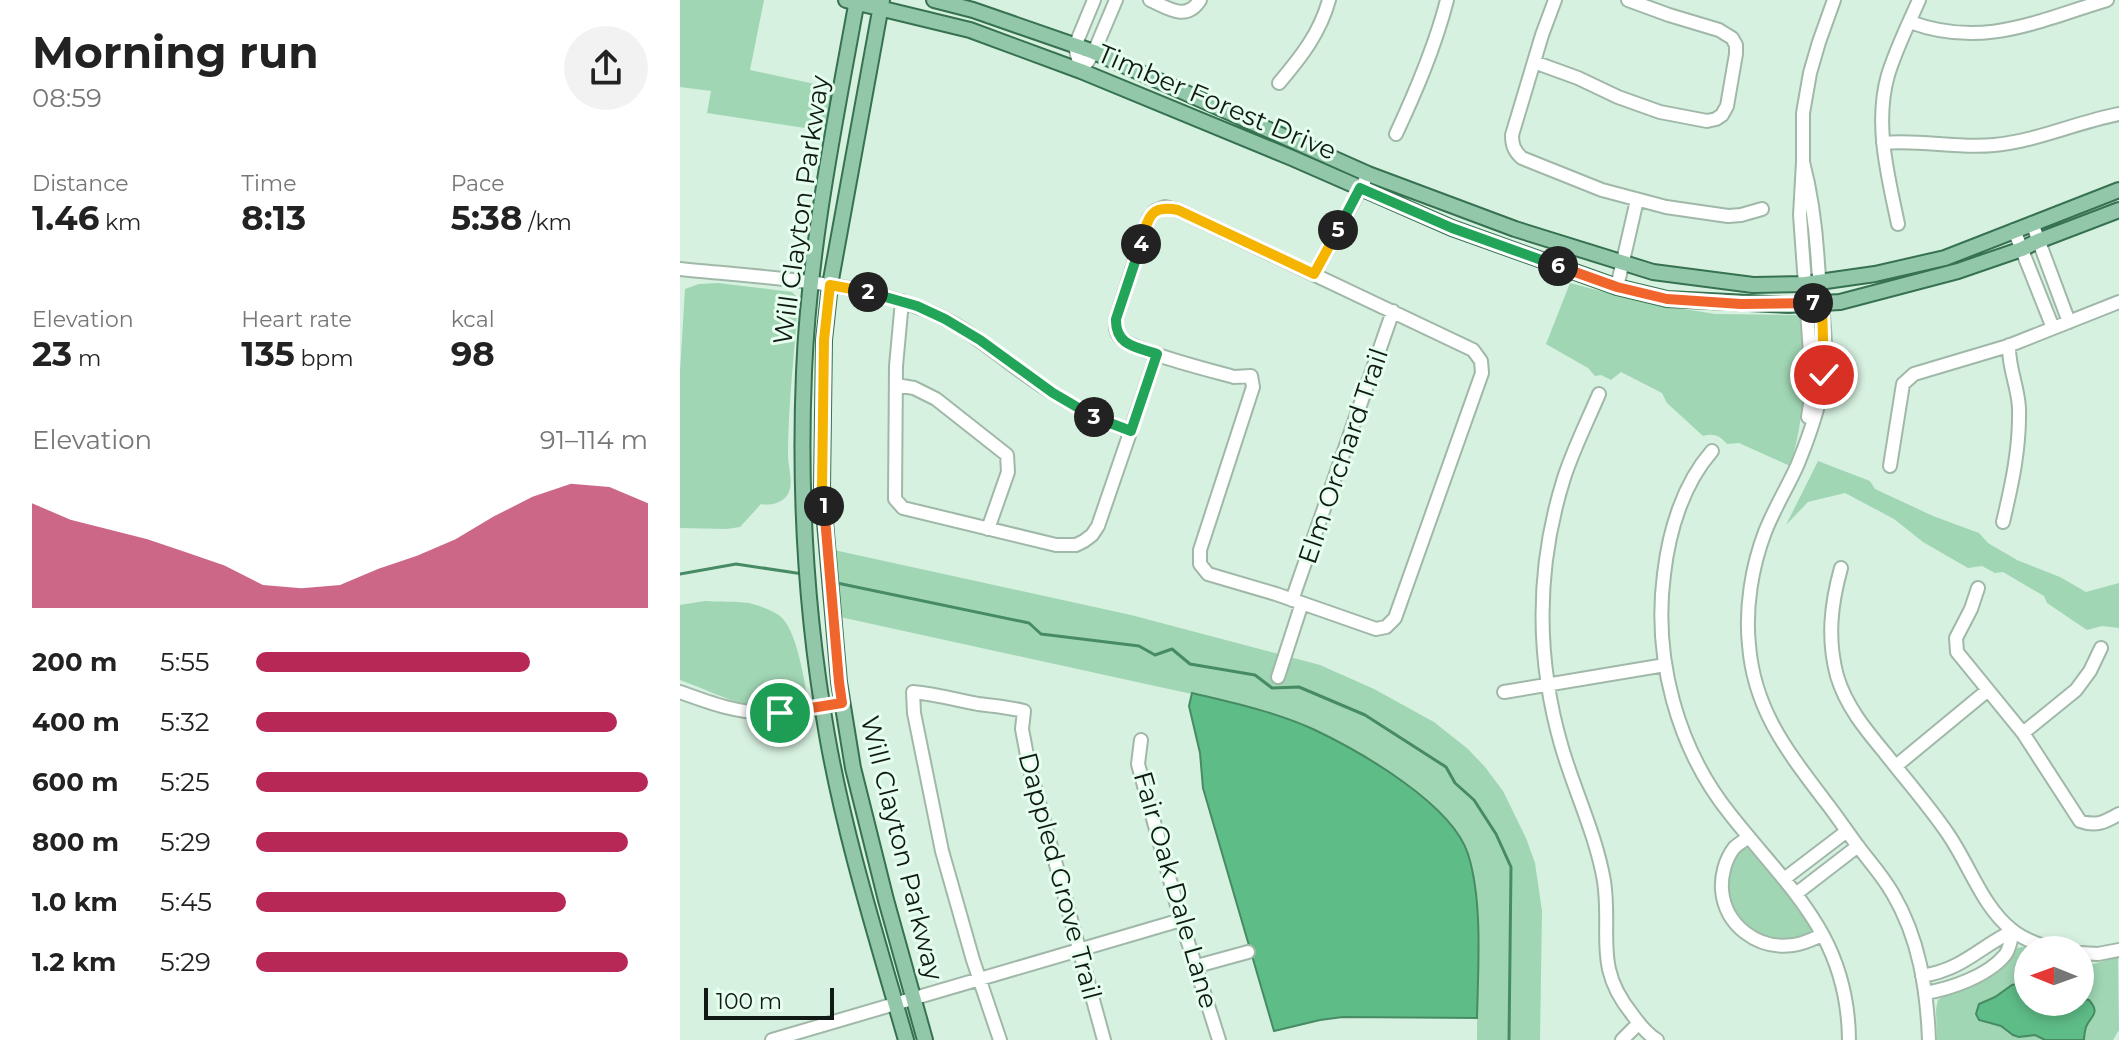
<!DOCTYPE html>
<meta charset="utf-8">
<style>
body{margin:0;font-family:Montserrat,sans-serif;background:#f2f2f2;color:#222;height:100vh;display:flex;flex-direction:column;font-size:30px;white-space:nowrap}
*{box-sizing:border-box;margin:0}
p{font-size:26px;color:#767676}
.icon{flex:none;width:44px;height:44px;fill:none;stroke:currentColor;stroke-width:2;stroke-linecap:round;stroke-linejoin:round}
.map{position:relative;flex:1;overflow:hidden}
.side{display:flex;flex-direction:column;background:#fff;width:680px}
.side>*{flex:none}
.needle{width:52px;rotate:271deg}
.fabs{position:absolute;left:1334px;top:936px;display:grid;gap:16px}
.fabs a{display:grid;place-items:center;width:80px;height:80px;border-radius:50%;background:#fff;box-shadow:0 4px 12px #0003;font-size:40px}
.scale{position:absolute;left:24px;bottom:20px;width:130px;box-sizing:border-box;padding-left:8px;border:4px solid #101913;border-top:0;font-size:22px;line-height:28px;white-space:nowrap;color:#101913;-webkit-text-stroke:6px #e5feed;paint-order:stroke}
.pin{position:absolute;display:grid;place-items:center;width:68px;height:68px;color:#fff;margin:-34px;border:4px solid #fff;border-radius:50%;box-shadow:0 2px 8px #0007}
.km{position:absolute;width:40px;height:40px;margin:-20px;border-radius:50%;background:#222;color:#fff;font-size:22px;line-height:40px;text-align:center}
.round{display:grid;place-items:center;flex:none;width:84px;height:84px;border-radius:42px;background:#f2f2f2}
.overview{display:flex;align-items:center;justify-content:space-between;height:136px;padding:0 32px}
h1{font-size:44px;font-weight:700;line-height:60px}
.figures{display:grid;grid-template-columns:repeat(3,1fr);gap:12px;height:136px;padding:8px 32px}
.figures div{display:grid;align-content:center}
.figures b{font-size:34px;font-weight:700}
.figures small{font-size:22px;font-weight:400}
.figures p{font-size:22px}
.chart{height:224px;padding:16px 32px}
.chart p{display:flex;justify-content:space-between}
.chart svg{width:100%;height:144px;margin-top:8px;fill:#b72857;opacity:.7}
ul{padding:0 32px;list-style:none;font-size:26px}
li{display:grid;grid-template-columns:128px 96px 1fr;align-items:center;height:60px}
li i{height:20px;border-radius:10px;background:#b72857}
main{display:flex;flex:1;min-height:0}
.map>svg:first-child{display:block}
</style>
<main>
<section class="side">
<div class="overview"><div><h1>Morning run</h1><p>08:59</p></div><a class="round"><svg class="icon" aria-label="share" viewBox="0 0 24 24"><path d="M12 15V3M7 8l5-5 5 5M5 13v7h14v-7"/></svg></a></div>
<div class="figures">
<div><p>Distance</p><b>1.46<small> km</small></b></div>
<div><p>Time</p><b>8:13</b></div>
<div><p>Pace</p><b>5:38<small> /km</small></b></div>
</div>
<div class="figures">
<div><p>Elevation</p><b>23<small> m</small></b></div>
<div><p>Heart rate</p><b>135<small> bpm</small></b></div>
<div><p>kcal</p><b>98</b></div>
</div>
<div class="chart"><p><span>Elevation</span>91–114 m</p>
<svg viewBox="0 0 160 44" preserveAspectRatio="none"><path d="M0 44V12L10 17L20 20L30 23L40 27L50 31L60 37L70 38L80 37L90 32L100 28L110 23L120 16L130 10L140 6L150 7L160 12V44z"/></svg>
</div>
<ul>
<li><b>200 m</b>5:55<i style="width:70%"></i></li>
<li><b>400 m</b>5:32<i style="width:92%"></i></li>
<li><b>600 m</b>5:25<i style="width:100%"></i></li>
<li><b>800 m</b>5:29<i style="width:95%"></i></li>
<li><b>1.0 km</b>5:45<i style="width:79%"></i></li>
<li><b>1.2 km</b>5:29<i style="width:95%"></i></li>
</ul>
</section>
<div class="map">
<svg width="1439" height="1040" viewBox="0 0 1439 1040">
<rect width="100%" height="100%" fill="#d7f1e0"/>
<path fill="#a0d6b4" d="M0 0H84L70 70 153 88 145 131 27 113 31 91 0 87Z
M38 283 112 292 118 298C115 350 108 403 108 456 108 467 114 483 108 494 103 503 90 506 81 504L60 527 47 529 0 528V371L5 289 19 284Z
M890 283 962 302 1035 314 1120 315 1122 318C1125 371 1126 415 1110 466L1059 443 1047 444C1040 436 1034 433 1023 436L987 403 982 393 941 372 931 380 921 375 915 376 908 368 866 344Z
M1138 461 1190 481 1195 489 1253 516 1299 533 1308 543 1337 560 1380 577 1406 592 1439 583V628L1422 626 1407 630 1367 603 1364 596 1323 572 1315 573 1302 566 1288 568 1243 542 1214 519 1165 493 1128 502 1106 525Z
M154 550 451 615 640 665 694 689 754 722 788 749 805 767 823 791 846 838 855 863 862 911 860 1040H797L798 933 795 894 787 852 767 819 738 793 689 760 634 729 571 707 160 617Z
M25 601C39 602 55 601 69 603 80 606 96 611 103 619 117 634 125 682 128 702 108 704 88 707 68 704 45 700 23 688 0 680V605Z
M1068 848 1074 853 1131 923V931C1124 939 1118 940 1108 940 1071 940 1040 913 1048 874 1049 866 1055 859 1059 851Z
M1348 946 1355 950H1348V1002H1400V964L1410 965 1438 957 1439 1030 1433 1040H1257L1256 1009 1258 1000 1265 995 1290 987 1319 968 1337 948Z"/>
<path fill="#5ebc87" stroke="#478b64" stroke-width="2" d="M512 693C554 703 596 712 635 730 681 752 772 804 788 854 803 901 798 968 797 1018L663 1017 640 1020 594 1031 523 788 520 753 509 706Z
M1337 984 1348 988V1002L1381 1003 1400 1002V998L1409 1000C1421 1014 1411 1015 1406 1027 1405 1031 1404 1037 1404 1040H1365L1355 1035 1339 1037 1333 1035 1321 1026 1299 1020 1296 1014 1299 1004 1315 997 1332 985Z"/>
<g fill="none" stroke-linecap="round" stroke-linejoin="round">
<path stroke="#478b64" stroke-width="3" d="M0 574 56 564 123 574
M157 583 349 623 361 634 459 646 475 655 492 649 510 664 575 675 592 688 619 687 685 715 766 767 775 783 794 800 816 834 831 867 829 1040"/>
<defs>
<path id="minor" d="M470 0C488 8 506 22 520 0
M875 0 862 35 832 135C832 145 834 151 842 158L922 190 986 207 1048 216 1061 215 1082 209
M1230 22C1303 49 1357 21 1427 0
M854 62 898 78 938 97 980 112 1027 121 1036 119 1042 115 1047 106 1056 54V45L1052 38 1039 30 989 15 948 0
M401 71 414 52 436 0
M401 71 395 46 414 0
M599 83C621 57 640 33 649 0
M716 134C736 91 755 47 767 0
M1203 143C1240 139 1277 149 1314 145 1357 141 1397 122 1439 114
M1123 162C1132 196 1136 229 1138 264 1141 307 1151 354 1140 397 1135 420 1126 444 1117 466 1107 488 1094 509 1085 532 1072 566 1065 608 1069 645 1074 710 1108 752 1145 801 1156 815 1166 830 1177 845 1189 861 1203 876 1213 894 1239 938 1247 989 1249 1040
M485 207 498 210 793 350 801 361 802 373 715 618 706 627 696 629 596 594 528 574 520 564V550L573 387 571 376 554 377C533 371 451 351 440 337 435 331 436 326 436 319L469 218 475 211Z
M1352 223 1389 322
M1218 224C1208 176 1194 124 1208 75 1216 49 1228 25 1239 0
M1334 230 1373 328
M0 269C84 278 187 280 263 318 295 334 320 357 349 377 381 400 414 418 451 431
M634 274 684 182
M937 287 957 200
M222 301 216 366 215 499 223 508 376 545H396L404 541 412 535 418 526 477 354
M216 385 234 388 256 399 327 455 328 472 308 529
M919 394C907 422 893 450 884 478 856 567 856 659 882 748 895 792 916 835 924 881 932 934 913 966 952 1014 959 1024 967 1034 977 1040
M1128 417 1131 398 1130 353 1120 215 1123 162V113L1130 73 1139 42 1154 0
M1032 451C1003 484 989 531 984 574 973 658 997 748 1050 814 1109 889 1168 935 1169 1040
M1210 466 1223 384 1234 374 1328 346 1439 302
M1323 522C1332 484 1340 448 1339 408 1338 386 1328 367 1329 345
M1161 568C1151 604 1147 639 1157 676 1166 706 1185 729 1205 753 1226 780 1249 806 1268 834 1290 866 1302 906 1332 930 1344 940 1362 946 1376 950
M1298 588 1291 609 1276 638 1277 652 1343 733 1400 821C1416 827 1425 822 1439 814
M612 600 713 311
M598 677 622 603
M0 692C30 703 60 714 93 713 116 713 140 707 162 703
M824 692 985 665
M1343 733 1396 690 1410 671 1421 648
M461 740 458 764 501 920 539 1040
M1216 766 1308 690
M1069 837C1065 840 1058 844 1054 848 1045 860 1041 876 1042 890 1045 925 1077 950 1113 945 1123 944 1133 939 1142 935
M1104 879 1167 831
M1117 893 1178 846
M1400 953 1418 954 1439 950
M517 966 568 952
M1242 976C1284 969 1299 947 1333 931
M1245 993C1270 989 1308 976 1325 955 1330 949 1331 939 1333 931
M92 1040 501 920
M320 1040 293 960 262 851 234 713 233 692C256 694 276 700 298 704 314 706 328 707 344 711L342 729 349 766 424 1040
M942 1040 959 1023"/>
<path id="major" d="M166 0 290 30 401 71 612 158 772 228 937 287 987 299 1109 305 1160 302 1278 271 1342 249 1358 241 1439 210
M177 0C155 122 129 248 124 372 119 494 126 615 147 735 165 838 197 939 226 1040
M202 0 150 285 144 340 142 488 159 682 173 768 206 900 245 1040
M254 0 293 10 414 52 688 174 835 229 973 272 1073 285 1125 284 1195 274 1265 258 1439 190"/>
</defs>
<use href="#minor" stroke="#a0b8a8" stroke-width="16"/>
<use href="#major" stroke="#367151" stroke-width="18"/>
<use href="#minor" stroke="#fff" stroke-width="12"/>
<use href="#major" stroke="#93c7aa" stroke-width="14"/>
</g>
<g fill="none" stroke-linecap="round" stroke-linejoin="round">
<defs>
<path id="split-1" d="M100 713 162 703 159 682 144 506"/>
<path id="split-2" d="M144 506 142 488 144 340 150 285 188 292"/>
<path id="split-3" d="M188 292 237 306 265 319 300 340 373 393 414 417"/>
<path id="split-4" d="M414 417 451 431 477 354C457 347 435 346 436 319L461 244"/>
<path id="split-5" d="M461 244C468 220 468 204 498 210L634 274 658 230"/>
<path id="split-6" d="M658 230 680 188 772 228 878 266"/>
<path id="split-7" d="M878 266 937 287 987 299 1061 304 1133 303"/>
<path id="split-8" d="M1133 303H1142L1144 375"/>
</defs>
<use href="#split-1" stroke="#fff" stroke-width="16"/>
<use href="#split-2" stroke="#fff" stroke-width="16"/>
<use href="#split-3" stroke="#fff" stroke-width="16"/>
<use href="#split-4" stroke="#fff" stroke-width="16"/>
<use href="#split-5" stroke="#fff" stroke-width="16"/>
<use href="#split-6" stroke="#fff" stroke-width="16"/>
<use href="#split-7" stroke="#fff" stroke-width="16"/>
<use href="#split-8" stroke="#fff" stroke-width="16"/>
<use href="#split-1" stroke="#f0652b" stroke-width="10"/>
<use href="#split-2" stroke="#f5b400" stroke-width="10"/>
<use href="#split-3" stroke="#22a559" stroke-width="10"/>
<use href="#split-4" stroke="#22a559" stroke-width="10"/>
<use href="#split-5" stroke="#f5b400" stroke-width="10"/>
<use href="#split-6" stroke="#22a559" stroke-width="10"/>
<use href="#split-7" stroke="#f0652b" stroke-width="10"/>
<use href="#split-8" stroke="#f5b400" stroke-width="10"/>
</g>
<g text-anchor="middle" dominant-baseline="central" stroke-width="6" stroke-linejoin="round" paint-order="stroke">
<g font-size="26" fill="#101913" stroke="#e5feed">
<text transform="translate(537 102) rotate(23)">Timber Forest Drive</text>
<text transform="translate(121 210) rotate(-82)">Will Clayton Parkway</text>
<text transform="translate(663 456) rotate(-71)">Elm Orchard Trail</text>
<text transform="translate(222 848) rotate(76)">Will Clayton Parkway</text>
<text transform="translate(380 876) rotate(75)">Dappled Grove Trail</text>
<text transform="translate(496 890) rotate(74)">Fair Oak Dale Lane</text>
</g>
</g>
</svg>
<div class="fabs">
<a><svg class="needle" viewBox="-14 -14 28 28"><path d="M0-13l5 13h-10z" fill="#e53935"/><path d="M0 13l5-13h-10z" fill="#767676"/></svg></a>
</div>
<div class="scale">100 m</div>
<div class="pin" style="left:100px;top:713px;background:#1e9e55"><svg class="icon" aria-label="arrive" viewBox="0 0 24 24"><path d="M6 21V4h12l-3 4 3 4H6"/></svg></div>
<div class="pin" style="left:1144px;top:375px;background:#d93025"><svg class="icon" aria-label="check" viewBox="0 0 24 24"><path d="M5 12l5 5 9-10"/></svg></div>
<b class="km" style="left:144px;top:506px">1</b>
<b class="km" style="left:188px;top:292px">2</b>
<b class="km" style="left:414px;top:417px">3</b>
<b class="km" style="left:461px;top:244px">4</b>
<b class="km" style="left:658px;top:230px">5</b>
<b class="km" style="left:878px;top:266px">6</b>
<b class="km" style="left:1133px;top:303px">7</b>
</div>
</main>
